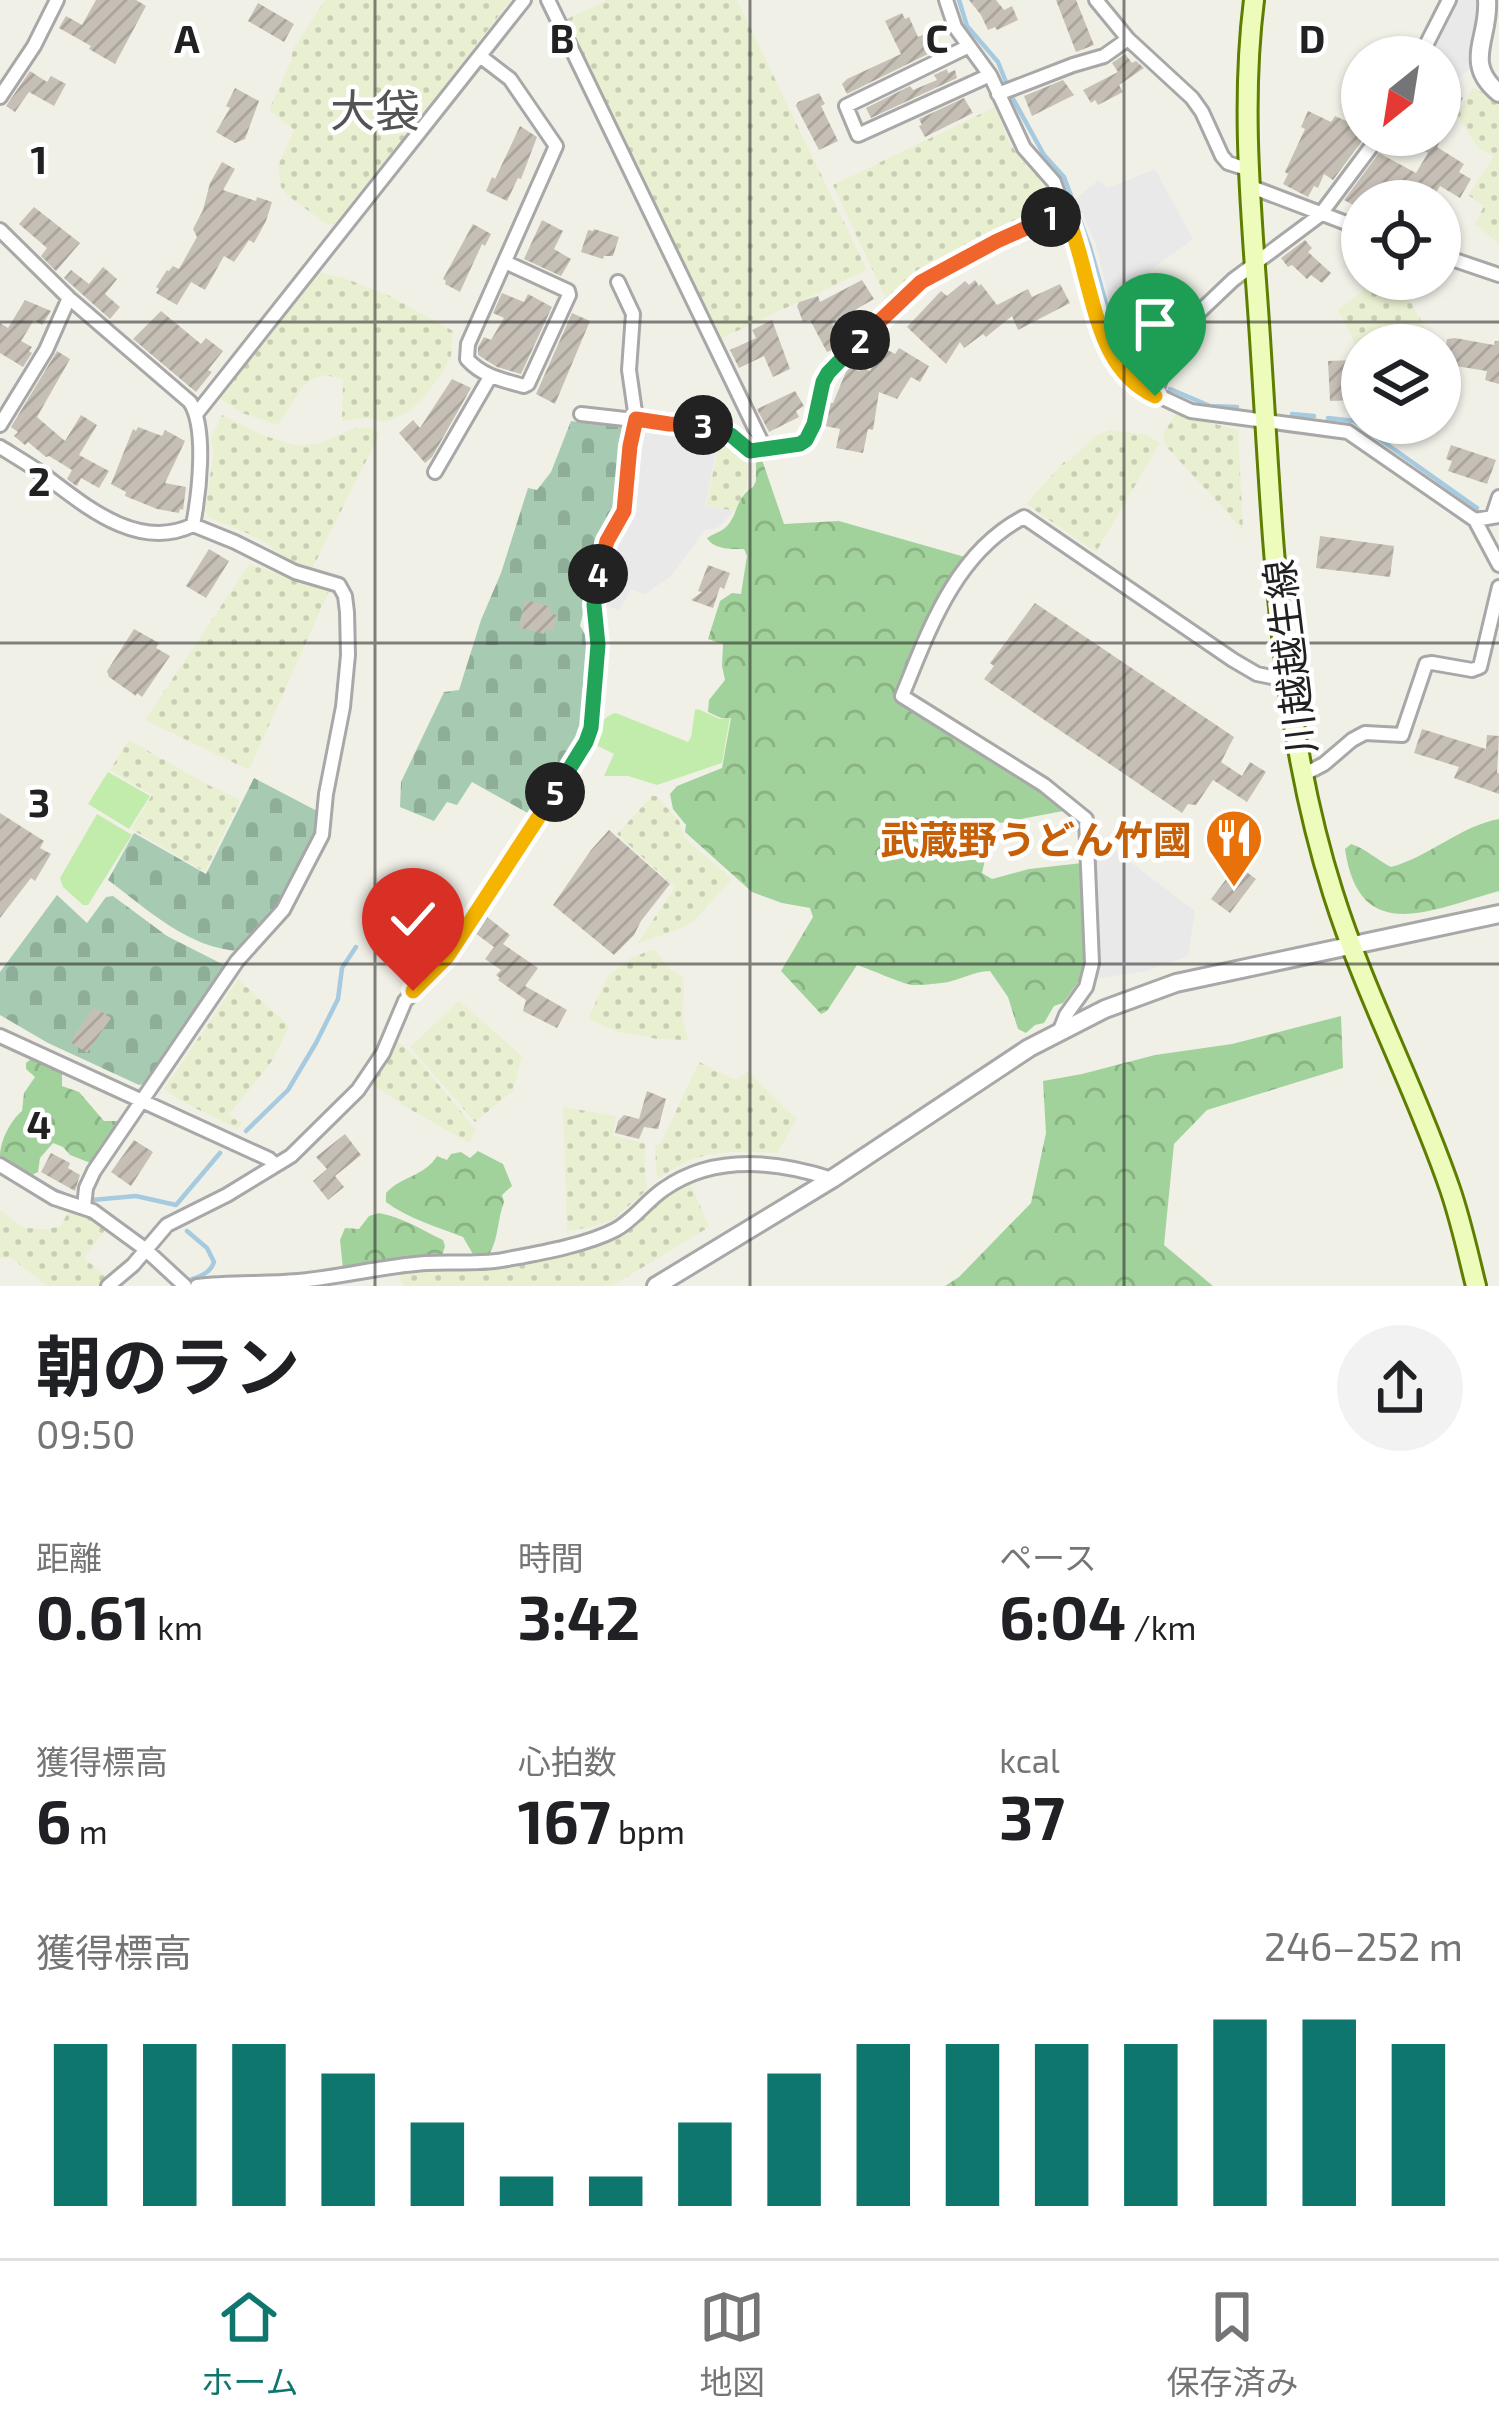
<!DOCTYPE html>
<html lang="ja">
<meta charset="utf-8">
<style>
body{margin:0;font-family:"Exo 2","Noto Sans JP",sans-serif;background:#f2f2f2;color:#202124;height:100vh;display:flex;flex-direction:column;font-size:45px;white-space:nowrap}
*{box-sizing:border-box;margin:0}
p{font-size:39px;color:#757577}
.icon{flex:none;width:66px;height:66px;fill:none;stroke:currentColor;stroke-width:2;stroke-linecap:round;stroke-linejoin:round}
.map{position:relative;height:1286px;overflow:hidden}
.details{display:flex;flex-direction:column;background:#fff;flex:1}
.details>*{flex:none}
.needle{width:78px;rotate:210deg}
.buttons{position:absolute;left:1341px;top:36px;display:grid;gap:24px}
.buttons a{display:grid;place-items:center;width:120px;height:120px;border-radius:50%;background:#fff;box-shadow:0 3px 9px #0004;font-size:60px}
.pin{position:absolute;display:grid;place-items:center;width:102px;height:102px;color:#fff;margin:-123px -51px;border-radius:50% 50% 50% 0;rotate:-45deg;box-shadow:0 0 12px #0007}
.pin .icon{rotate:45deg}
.km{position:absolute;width:60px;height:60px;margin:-30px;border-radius:50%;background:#222;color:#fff;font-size:33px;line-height:60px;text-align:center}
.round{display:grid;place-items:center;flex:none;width:126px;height:126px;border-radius:63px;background:#f2f2f2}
.headline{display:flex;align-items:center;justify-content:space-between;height:204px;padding:0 36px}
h1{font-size:66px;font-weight:700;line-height:90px}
.metrics{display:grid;grid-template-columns:repeat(3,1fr);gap:18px;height:204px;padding:12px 36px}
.metrics div{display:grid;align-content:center}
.metrics b{font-size:60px;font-weight:700}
.metrics small{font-size:33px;font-weight:400}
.metrics p{font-size:33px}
.chart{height:336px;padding:24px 36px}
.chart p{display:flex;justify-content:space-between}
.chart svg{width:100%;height:216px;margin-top:12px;stroke:#0f766e;stroke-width:6}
.menu{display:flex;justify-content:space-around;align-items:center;height:168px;border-top:3px solid #e0e0e0;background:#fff;font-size:33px;color:#757577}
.menu a{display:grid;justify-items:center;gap:6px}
.menu .on{color:#0f766e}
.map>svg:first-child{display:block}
</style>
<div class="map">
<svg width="1499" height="1286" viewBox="0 0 1499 1286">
<defs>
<pattern id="farmland-dots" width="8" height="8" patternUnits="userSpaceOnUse" patternTransform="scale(3)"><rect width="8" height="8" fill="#e9f0d2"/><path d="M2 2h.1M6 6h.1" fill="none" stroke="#c8ceb4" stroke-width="1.8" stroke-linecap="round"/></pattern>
<pattern id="forest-crowns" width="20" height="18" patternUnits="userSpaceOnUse" patternTransform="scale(3)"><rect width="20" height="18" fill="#a2d29b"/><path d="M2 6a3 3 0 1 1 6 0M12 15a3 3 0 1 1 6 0" fill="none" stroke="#8bb485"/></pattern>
<pattern id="cemetery-stones" width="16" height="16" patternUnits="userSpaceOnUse" patternTransform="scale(3)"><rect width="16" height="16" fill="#a7cbb2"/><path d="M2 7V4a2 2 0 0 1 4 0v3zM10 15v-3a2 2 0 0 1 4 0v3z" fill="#8fae99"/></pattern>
<pattern id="building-hatch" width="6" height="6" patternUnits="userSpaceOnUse" patternTransform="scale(3)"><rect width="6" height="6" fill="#c6bfb6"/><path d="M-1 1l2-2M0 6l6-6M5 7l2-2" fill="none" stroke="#aaa49c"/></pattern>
</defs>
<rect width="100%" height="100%" fill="#f1f0e7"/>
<path fill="url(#farmland-dots)" d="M325 0H511L400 143 334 224 328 225 287 195 281 187 278 166 294 130 269 110 291 61 293 49Z
M607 0H737L867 270 720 339 565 20Z
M1473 87 1499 103V244L1475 224 1484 206 1468 195 1494 156 1479 149 1457 116Z
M995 107 1010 144 1027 167 1037 175 1051 202 1037 207 1040 213 976 244 973 240 920 268 886 299 833 185Z
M319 272 344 278 388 295 453 331 451 356 443 372 420 402 408 412 386 422 367 418 342 421 343 379 326 375 312 379 301 389 278 425 242 413 219 398Z
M1378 279H1397L1429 334 1411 345H1362V357L1338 310Z
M1176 414 1238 430 1243 530 1165 445 1163 434Z
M222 415 265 436 294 445 316 444 356 428 372 427 374 432 380 433 311 571 272 551 273 547 249 534 210 518 205 511 214 450 210 440Z
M1111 430 1147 435 1160 443 1096 552 1026 504 1064 462H1068L1096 435Z
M721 434 737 445 747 464V486L735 511 706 506Z
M249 564 329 591 249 770 145 720Z
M129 740 210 786 238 798 240 801 205 872 131 829 152 795 110 770Z
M652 796H656L679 821 685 838 732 879 694 921 682 928 637 944 675 887 617 834Z
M654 949 669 968 684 978 683 1018 688 1040 658 1039 618 1032 588 1019 608 976 631 958Z
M238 979 287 1024 288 1029 272 1061 229 1115 242 1123 238 1129 181 1101 164 1089Z
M459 1001 522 1056 513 1091 475 1122 410 1047Z
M393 1040 404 1046 420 1062 476 1130 469 1143 406 1107 369 1082Z
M699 1062 733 1079H738L747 1071 797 1119 777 1153 732 1152 706 1155 687 1161 657 1179 655 1147 662 1141Z
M563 1107 616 1116 613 1136 645 1143V1177L648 1189 612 1220 596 1226 567 1231Z
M689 1180 709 1227 612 1286H403L399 1273 604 1239Z
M73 1209 108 1226 84 1258 110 1280 103 1286H47L10 1257 0 1258V1210L24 1228 48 1229 61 1226 69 1210Z"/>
<path fill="#c2ecac" d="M698 709 720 719 730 717 722 763 657 785 628 776H604L614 754 594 744C599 730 600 717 616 713L688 742 691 737 695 710Z
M108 772 150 796 129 829 88 804Z
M97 814 132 835 88 905H83L63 887 60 878Z"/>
<path fill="url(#forest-crowns)" d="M760 454 784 524 839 521 965 557C930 605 914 644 895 700L1039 790 1063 811 989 825 987 851 982 873 992 879 1029 869 1082 863 1086 926 1082 977 1063 1003 1054 1006 1044 1023 1035 1025 1026 1033 1018 1029 1008 997 990 971C974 971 959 981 942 983 934 984 921 985 913 985 902 984 870 969 857 965L827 1011 821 1014 781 971 813 917 810 908 782 903 752 892 685 832 686 825 673 809 670 794 677 786 722 768 731 718H721L708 712 709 700 725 680 722 666 723 644 708 639 720 601 732 593 741 594 747 556 744 549C731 549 714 550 707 538 713 534 720 532 725 528 739 515 734 499 753 487L756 481V458Z
M1499 819V891C1433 909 1359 948 1345 849L1351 844C1366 849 1376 859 1391 867 1429 857 1460 826 1499 819Z
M1341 1016 1343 1068 1207 1110 1174 1144 1164 1245 1213 1286H945L959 1277 1031 1203 1046 1133 1043 1081 1082 1074 1155 1055 1232 1044Z
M31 1059 62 1073V1086L79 1092 104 1121H124L93 1164 70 1155 63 1147 53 1143 40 1158 38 1172 32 1175 0 1157C0 1141 10 1121 22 1111L24 1093 35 1077 26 1069V1063Z
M478 1151 503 1164 512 1186 502 1195 504 1202C497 1220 499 1238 489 1255L474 1256 463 1237C437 1227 407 1218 386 1202V1193C400 1177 425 1176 437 1156L447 1160 451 1154 461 1152 470 1158Z
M379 1213C402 1217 422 1230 443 1240L445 1246 442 1256 408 1258 343 1269 340 1240 345 1228 359 1229 369 1216Z"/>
<path fill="url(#cemetery-stones)" d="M571 421 626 428 622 466V499L596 556 580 626C597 646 590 715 580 740L533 816 472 782 457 805 447 802 434 821 400 807 401 782 444 692 459 690 481 620 501 573 528 488 537 490 551 472Z
M254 778 319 812C310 866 275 911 240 951 189 949 147 909 108 880L134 833 206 874Z
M57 895 87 923 106 897 113 896 167 936 224 965 227 971 151 1082 139 1085 48 1043 0 1015V972Z"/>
<path fill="#e9e9e9" d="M1454 0H1477V13L1468 57 1470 68 1459 78 1440 66V57H1425Z
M1155 169 1193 239 1151 270 1140 333 1116 327 1096 244 1076 199 1098 180 1108 188Z
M646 431 708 436 720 433 705 506 734 511 719 527 704 531 671 576 645 594 631 590 619 610 602 605 603 582 610 557 636 499V453L641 435Z
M1091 832 1195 911 1188 956 1146 971 1094 979 1097 921Z"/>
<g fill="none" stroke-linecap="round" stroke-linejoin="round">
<path stroke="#a6cae0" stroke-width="4.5" d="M959 0 967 26 998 62 1006 82
M1012 97 1044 155 1064 177 1090 247 1107 307
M1114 334 1135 369 1151 381
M1170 389 1210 406 1237 407
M1292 414 1314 416
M1328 418 1354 421 1477 508
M246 1131 288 1090 316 1043 338 999 342 968 356 947
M45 1186 73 1198
M92 1200 136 1196 176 1205 220 1153
M174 1286C188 1279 209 1278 214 1262L207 1248 187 1231"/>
</g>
<path fill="url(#building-hatch)" d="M96 0H136L146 6 115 64 89 49 91 46 59 28 66 16 82 25Z
M969 0H996L1004 10 1012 6 1018 20 997 30 995 27 988 30 981 15Z
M1056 0H1076L1094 45 1076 52Z
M258 3 294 24 284 42 248 21Z
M902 13 905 19 909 17 918 37 930 32 938 49 847 94 842 84 847 79 901 54 885 21Z
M1125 54 1132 63 1136 61 1144 68 1119 85 1123 92 1098 105 1095 100 1091 103 1083 90 1118 72 1112 63Z
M947 69 948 73 955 70 957 78 871 118 866 108 910 86 913 90 937 80 934 75Z
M30 71 47 82 51 76 66 84 54 106 29 92 15 112 6 106Z
M1063 80 1074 95 1032 116 1024 96Z
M1440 85 1463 98 1437 147 1464 164 1459 172 1471 179 1460 198 1440 186 1431 201H1411L1401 195 1397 201H1362V210L1344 200 1379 153 1416 173 1428 153 1413 145 1418 135H1440Z
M235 88 259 101 245 139 235 143 216 132 230 108 226 106Z
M819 93 825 104 821 106 838 141 819 150 796 106 798 102Z
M964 98 973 113 925 137 919 126 922 125 919 119Z
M1308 111 1331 122 1335 116 1362 128V141L1333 180 1324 174 1318 188 1314 186 1308 197 1283 184 1288 174 1285 172 1305 129 1301 127Z
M520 126 537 137 521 179 518 178 507 201 486 191 492 177 495 179Z
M222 162 235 169 223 190 256 201 257 197 272 202 266 221 254 243 249 240 234 262 224 256 205 290 191 282 177 305 156 293 159 289 156 287 167 270 169 271 173 266 179 269 197 237 193 229 203 210 210 183Z
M34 207 80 243 56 271 41 256 47 248 19 224Z
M542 220 563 231 554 249 571 259 561 276 524 259Z
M473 224 491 234 485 246 482 244 460 292 445 284 446 281 443 279Z
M594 229 619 237 613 256H604L603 259 581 252 588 230 593 231Z
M1305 240 1312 248 1308 252 1331 273 1322 283 1311 275 1307 279 1292 265 1288 267 1281 258Z
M103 267 117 279 105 294 120 307 110 319 64 278 71 270 89 284Z
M862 280 874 299 832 323 841 340 837 342 840 347 827 352 810 320 803 322 797 306 799 302 818 296 820 302Z
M975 280 979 286 981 284 997 305 1028 289 1032 297 1060 284 1070 303 1018 330 1012 316 986 337 983 334 964 348 960 342 946 364 907 327 941 291 947 296 965 281 969 285Z
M502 293 524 302 528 294 552 307 521 374 497 367 478 355V347L484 337 491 340 504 318 493 313Z
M25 300 51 311 42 325 34 320 21 341 32 347 29 351 32 353 23 367 0 353V323L8 328Z
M161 311 201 344 206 338 223 351 208 370 212 372 196 392 133 339Z
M572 313 590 321 555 404 536 394Z
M772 320 790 369 773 377 764 356 739 368 730 350 756 338 752 330Z
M1455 338 1494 345 1495 341H1499V384L1485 380 1487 371 1443 364 1447 339Z
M884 348 895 354 899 348 929 366 920 382 911 377 897 399 879 392 873 430 868 429 863 453 836 448 840 429 825 426 829 403H833L848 367 859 371 864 368 870 371Z
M57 351 70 359 37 417 65 441 81 415 97 425 79 455 109 471 99 488 81 478 77 486 75 485 67 479 72 470 49 456 46 457 28 442 25 445 14 436 18 432 11 427Z
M1353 360 1355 400 1330 401 1328 361Z
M452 379 471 388 432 457 425 463 399 433 413 420 420 428Z
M795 391 804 406 796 411 799 417 769 432 757 409Z
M138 427 162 436 165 430 185 441 165 483 186 487 183 510 180 509 179 513 157 509 125 496 126 492 111 484 133 429 136 431Z
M1451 445 1496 460 1487 484 1448 471 1452 461 1446 459Z
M1320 536 1394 546 1390 577 1316 568Z
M209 549 229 561 206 598 186 586Z
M708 565 730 573 724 589 720 587 713 608 691 600 702 592 698 591Z
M526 600 551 607 550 613 557 615 553 631 545 629 544 634 518 627Z
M1035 603 1234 737 1221 762 1242 776 1250 762 1266 772 1247 802 1213 780 1196 805 1188 804 1182 813 984 679 994 666 990 663Z
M134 629 159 643 156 648 170 656 142 697 137 693 136 696 109 677 107 671Z
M1422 729 1486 749 1487 735 1499 736 1497 773H1499V794L1454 778 1459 767 1414 753Z
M0 813 44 841 40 848 51 854 35 881 31 878 0 918Z
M609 830 670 884 641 921 634 935 614 955 553 905 591 850Z
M1237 865 1256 879 1230 913 1211 899Z
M486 916 510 935 503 944 538 968 525 986 567 1010 557 1028 523 1011 526 1000 498 980 500 978 496 975 501 970 485 959 494 947 475 933Z
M94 1007 111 1018 87 1053 70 1042Z
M647 1091 666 1099 658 1129 644 1127 639 1139 615 1133 618 1121 624 1115 639 1119Z
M345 1134 361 1155 335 1176 344 1187 328 1200 313 1181 327 1169 316 1157Z
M134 1140 153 1152 131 1186 111 1172Z
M51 1153 70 1163 68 1168 80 1175 75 1191 41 1172Z"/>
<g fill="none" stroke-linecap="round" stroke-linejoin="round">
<defs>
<path id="minor" d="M548 0 764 447
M946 0 955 27 990 75 1024 148 1054 182 1081 257 1106 346 1121 371 1133 384 1191 411 1348 432 1475 520 1499 565
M1096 0 1128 39
M967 47 846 106 858 135 990 75
M480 56 510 79 556 146 468 344 467 359C482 376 502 380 524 386L528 384 569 295 568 291 505 262
M1420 57 1449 0
M998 94 1073 65 1104 56 1128 39 1192 98 1202 112 1222 156 1228 163 1247 169
M0 97 34 46 57 0
M1249 186 1362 229
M0 230 69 298 190 402C207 428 199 494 193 525
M1440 255 1499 275
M1155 396 1172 338 1233 280 1320 215 1380 135
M197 413 524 0
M581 414 669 424H703L731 435 750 451 800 444 806 440 814 424 823 382 828 373 915 286 997 241 1066 210
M0 425 46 350 69 298
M0 447C16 457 32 466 48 478 88 508 139 551 193 525L235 542 295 572 339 585 345 596 347 612 348 655 343 707 326 794 322 835 283 910 237 961 94 1171 86 1188 84 1207
M435 472 490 377
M1493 515 1499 497
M1475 520 1499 516
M1303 775 1324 764 1352 740 1365 733 1402 735 1426 664 1432 663 1472 670 1480 667 1499 587
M1060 1030 1066 1015 1086 987 1092 963 1086 819 1044 785 902 696C929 630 955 553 1024 517L1233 660 1257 674 1286 680
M0 1036 269 1159 276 1165
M0 1165 54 1198 93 1211 145 1249 185 1286
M108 1286 133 1265 167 1225 227 1195 291 1156 358 1090 383 1053 405 1001 447 957 586 742 591 728 598 645 595 590 607 541 624 511 630 446 636 419 629 370 633 314 618 282
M197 1286C230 1282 264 1284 298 1281 341 1277 383 1266 426 1263 453 1261 481 1265 508 1259 540 1253 586 1245 615 1230 634 1220 646 1201 664 1189 714 1154 777 1161 832 1179"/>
<path id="tertiary" d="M1487 0C1490 38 1462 63 1499 93
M656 1286 832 1179 1029 1048 1105 1009 1176 983 1499 914"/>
<path id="secondary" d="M1254 0C1239 118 1254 236 1261 354 1273 534 1278 720 1333 893 1365 995 1416 1089 1450 1189 1461 1221 1468 1254 1476 1286"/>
</defs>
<use href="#minor" stroke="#a8a8a8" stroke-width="18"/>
<use href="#tertiary" stroke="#a8a8a8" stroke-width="22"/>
<use href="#secondary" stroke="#5e7e01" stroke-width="24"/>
<use href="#minor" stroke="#fff" stroke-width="12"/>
<use href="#tertiary" stroke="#fff" stroke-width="16"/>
<use href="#secondary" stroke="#eefcbb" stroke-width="18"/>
</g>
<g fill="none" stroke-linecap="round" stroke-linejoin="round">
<defs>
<path id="split-1" d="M1051 217 1066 210C1073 232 1080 253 1085 275 1098 322 1107 374 1155 396"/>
<path id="split-2" d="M860 340 921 282 997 241 1051 217"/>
<path id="split-3" d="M703 425 731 435 750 451 800 444 806 440 814 424 823 382 828 373 860 340"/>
<path id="split-4" d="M598 574 607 541 624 511 630 446 636 419 669 424 703 425"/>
<path id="split-5" d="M555 792 586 742 591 728 598 645 594 605 598 574"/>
<path id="split-6" d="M413 991 447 957 555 792"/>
</defs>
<use href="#split-1" stroke="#fff" stroke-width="24"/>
<use href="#split-2" stroke="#fff" stroke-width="24"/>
<use href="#split-3" stroke="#fff" stroke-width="24"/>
<use href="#split-4" stroke="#fff" stroke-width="24"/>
<use href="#split-5" stroke="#fff" stroke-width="24"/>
<use href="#split-6" stroke="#fff" stroke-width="24"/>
<use href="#split-1" stroke="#f5b400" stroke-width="15"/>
<use href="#split-2" stroke="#f0652b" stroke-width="15"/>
<use href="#split-3" stroke="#22a559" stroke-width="15"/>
<use href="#split-4" stroke="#f0652b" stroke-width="15"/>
<use href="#split-5" stroke="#22a559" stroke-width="15"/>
<use href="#split-6" stroke="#f5b400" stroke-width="15"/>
</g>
<path fill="none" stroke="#212121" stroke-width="3" stroke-opacity="0.55" d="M375 0V1286M750 0V1286M1124 0V1286M0 322H1499M0 643H1499M0 964H1499"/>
<defs>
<symbol id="restaurant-pin" viewBox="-11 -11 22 30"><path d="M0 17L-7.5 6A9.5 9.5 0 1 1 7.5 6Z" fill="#e8710a" stroke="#fff"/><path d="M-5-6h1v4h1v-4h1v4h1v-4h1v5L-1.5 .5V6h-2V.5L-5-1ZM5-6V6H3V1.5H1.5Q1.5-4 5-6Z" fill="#fff"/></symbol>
</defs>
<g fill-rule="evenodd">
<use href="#restaurant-pin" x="1201" y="805" width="66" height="90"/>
</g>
<g text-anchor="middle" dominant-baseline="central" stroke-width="9" stroke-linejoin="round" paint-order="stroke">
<g font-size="39" fill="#212121" stroke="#fff">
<text transform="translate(1289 657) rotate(-97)">川越越生線</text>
</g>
<g font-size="39" font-weight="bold" fill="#c56008" stroke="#fff" text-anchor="end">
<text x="1192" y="838">武蔵野うどん竹國</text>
</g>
<g font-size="45" fill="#545454" stroke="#fff">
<text x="375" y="109">大袋</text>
</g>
</g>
<g font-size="39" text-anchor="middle" font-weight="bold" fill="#212121" stroke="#fff" stroke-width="9" stroke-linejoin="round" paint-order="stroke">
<text x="187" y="53">A</text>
<text x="562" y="53">B</text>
<text x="937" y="53">C</text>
<text x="1312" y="53">D</text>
<text x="39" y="174">1</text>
<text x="39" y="496">2</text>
<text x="39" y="817">3</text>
<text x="39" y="1139">4</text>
</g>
</svg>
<div class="buttons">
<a><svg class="needle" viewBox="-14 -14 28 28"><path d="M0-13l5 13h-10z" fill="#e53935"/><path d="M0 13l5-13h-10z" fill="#757577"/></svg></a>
<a><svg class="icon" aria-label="locate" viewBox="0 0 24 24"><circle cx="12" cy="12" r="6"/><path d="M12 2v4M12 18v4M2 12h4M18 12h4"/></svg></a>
<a><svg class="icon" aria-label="layers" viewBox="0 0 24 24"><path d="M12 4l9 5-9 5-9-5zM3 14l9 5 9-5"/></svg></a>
</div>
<div class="pin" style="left:1155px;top:396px;background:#1e9e55"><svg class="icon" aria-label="arrive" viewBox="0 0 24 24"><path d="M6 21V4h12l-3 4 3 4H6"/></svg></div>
<div class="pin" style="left:413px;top:991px;background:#d93025"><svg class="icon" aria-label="check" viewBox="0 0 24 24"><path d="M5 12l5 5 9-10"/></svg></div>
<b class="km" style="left:1051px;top:217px">1</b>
<b class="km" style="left:860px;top:340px">2</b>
<b class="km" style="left:703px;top:425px">3</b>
<b class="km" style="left:598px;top:574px">4</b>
<b class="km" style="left:555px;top:792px">5</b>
</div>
<section class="details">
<div class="headline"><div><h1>朝のラン</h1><p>09:50</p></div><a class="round"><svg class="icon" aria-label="share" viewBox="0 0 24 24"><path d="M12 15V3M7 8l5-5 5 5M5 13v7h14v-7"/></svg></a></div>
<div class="metrics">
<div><p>距離</p><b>0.61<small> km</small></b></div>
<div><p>時間</p><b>3:42</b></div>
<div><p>ペース</p><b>6:04<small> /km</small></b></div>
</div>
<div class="metrics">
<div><p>獲得標高</p><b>6<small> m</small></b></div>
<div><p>心拍数</p><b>167<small> bpm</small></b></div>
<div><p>kcal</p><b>37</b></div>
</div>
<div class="chart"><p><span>獲得標高</span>246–252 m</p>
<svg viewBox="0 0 160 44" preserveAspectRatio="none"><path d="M5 44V11M15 44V11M25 44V11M35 44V17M45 44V27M55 44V38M65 44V38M75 44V27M85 44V17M95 44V11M105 44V11M115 44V11M125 44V11M135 44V6M145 44V6M155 44V11"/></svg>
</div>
</section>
<nav class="menu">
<a class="on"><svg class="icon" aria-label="home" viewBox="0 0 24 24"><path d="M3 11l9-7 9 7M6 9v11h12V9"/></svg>ホーム</a>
<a><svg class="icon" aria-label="map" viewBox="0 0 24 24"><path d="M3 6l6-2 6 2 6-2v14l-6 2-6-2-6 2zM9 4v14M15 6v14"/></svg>地図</a>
<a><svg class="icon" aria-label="saved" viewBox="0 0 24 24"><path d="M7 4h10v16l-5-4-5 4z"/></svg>保存済み</a>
</nav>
